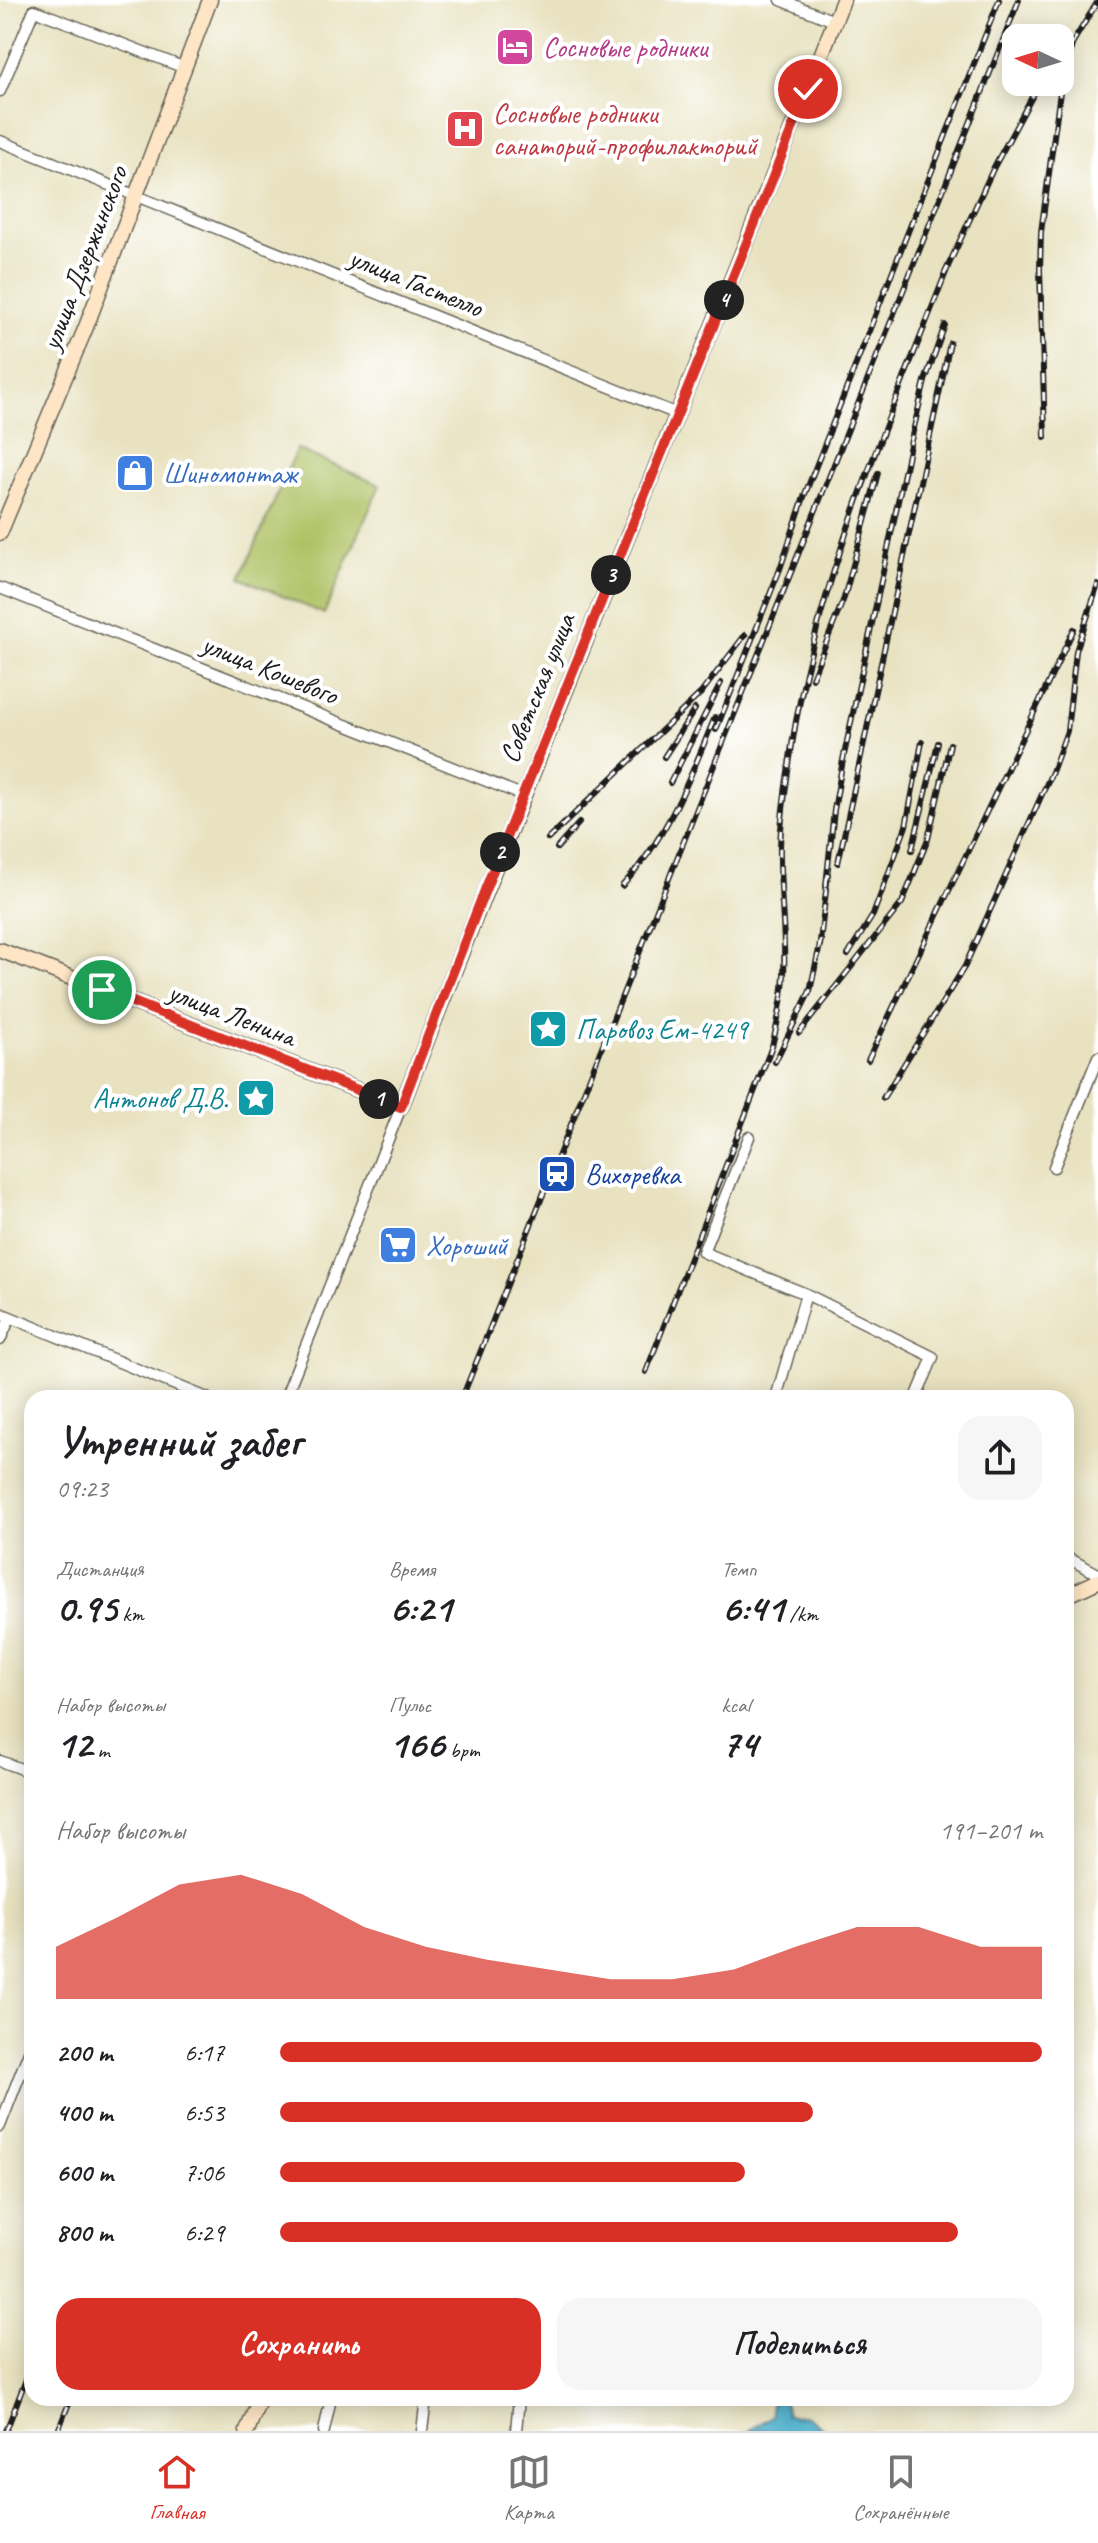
<!DOCTYPE html>
<html lang="ru">
<meta charset="utf-8">
<style>
body{margin:0;font-family:Caveat,sans-serif;background:#f6f6f6;color:#202124;height:100vh;display:flex;flex-direction:column;font-size:30px;white-space:nowrap}
*{box-sizing:border-box;margin:0}
p{font-size:26px;color:#757577}
.icon{flex:none;width:44px;height:44px;fill:none;stroke:currentColor;stroke-width:2;stroke-linecap:round;stroke-linejoin:round}
.map{position:relative;flex:1;overflow:hidden}
.panel{position:absolute;left:24px;top:1390px;width:1050px;height:1016px;display:flex;flex-direction:column;background:#fff;border-radius:24px;box-shadow:0 4px 20px #0003}
.panel>*{flex:none}
.needle{width:52px;rotate:274deg}
.tools{position:absolute;left:1002px;top:24px;display:grid;gap:16px}
.tools a{display:grid;place-items:center;width:72px;height:72px;border-radius:16px;background:#fff;box-shadow:0 4px 20px #0003;font-size:40px}
.pin{position:absolute;display:grid;place-items:center;width:68px;height:68px;color:#fff;margin:-34px;border:4px solid #fff;border-radius:50%;box-shadow:0 2px 8px #0007}
.km{position:absolute;width:40px;height:40px;margin:-20px;border-radius:50%;background:#222;color:#fff;font-size:22px;line-height:40px;text-align:center}
.round{display:grid;place-items:center;flex:none;width:84px;height:84px;border-radius:24px;background:#f6f6f6}
.summary{display:flex;align-items:center;justify-content:space-between;height:136px;padding:0 32px}
h1{font-size:44px;font-weight:700;line-height:60px}
.stats{display:grid;grid-template-columns:repeat(3,1fr);gap:12px;height:136px;padding:8px 32px}
.stats div{display:grid;align-content:center}
.stats b{font-size:40px;font-weight:700}
.stats small{font-size:22px;font-weight:400}
.stats p{font-size:22px}
.chart{height:224px;padding:16px 32px}
.chart p{display:flex;justify-content:space-between}
.chart svg{width:100%;height:144px;margin-top:8px;fill:#d93025;opacity:.7}
.button{display:flex;gap:16px;margin-top:auto;padding:16px 32px}
.button a{flex:1;height:92px;border-radius:24px;background:#d93025;color:#fff;font-size:32px;font-weight:700;line-height:92px;text-align:center}
.button a+a{background:#f6f6f6;color:#202124}
ul{padding:0 32px;list-style:none;font-size:26px}
li{display:grid;grid-template-columns:128px 96px 1fr;align-items:center;height:60px}
li i{height:20px;border-radius:10px;background:#d93025}
.dock{display:flex;justify-content:space-around;align-items:center;height:112px;border-top:2px solid #e0e0e0;background:#fff;font-size:22px;color:#757577}
.dock a{display:grid;justify-items:center;gap:4px}
.dock .selected{color:#d93025}
.map>svg:first-child{display:block}
</style>
<div class="map">
<svg width="1098" height="2431" viewBox="0 0 1098 2431">
<defs>
<pattern id="water-ripples" width="26" height="14" patternUnits="userSpaceOnUse" patternTransform="scale(2)"><rect width="26" height="14" fill="#4aaeca"/><path d="M2 4q2-2 4 0t4 0M15 11q2-2 4 0t4 0" fill="none" stroke="#3d8da3"/></pattern>
</defs>
<rect width="100%" height="100%" fill="#fff"/>
<filter id="ink" filterUnits="userSpaceOnUse"><feTurbulence type="fractalNoise" baseFrequency=".0125" numOctaves="2"/><feDisplacementMap in="SourceGraphic" scale="16" xChannelSelector="R" yChannelSelector="G"/><feConvolveMatrix kernelMatrix="1 2 1 2 8 2 1 2 1" color-interpolation-filters="sRGB"/></filter>
<filter id="wash" filterUnits="userSpaceOnUse"><feTurbulence type="fractalNoise" baseFrequency=".006" numOctaves="4" result="noise"/><feDisplacementMap in="SourceGraphic" scale="32" xChannelSelector="R" yChannelSelector="G"/><feGaussianBlur stdDeviation="1.8" result="paint"/><feColorMatrix in="noise" values="0 0 0 0 0 0 0 0 0 0 0 0 0 0 0 0 0 1.4 0 .05"/><feComposite in="paint" operator="in"/></filter>
<g filter="url(#wash)">
<rect width="100%" height="100%" fill="#e8e2c0"/>
<path fill="#afc164" stroke="#666e40" stroke-width="2" d="M297 449 380 485 324 614 241 578Z"/>
<path fill="url(#water-ripples)" stroke="#336573" stroke-width="2" d="M770 2398H783L787 2414 806 2416 827 2431H748L772 2415Z"/>
</g>
<g filter="url(#ink)">
<g fill="none" stroke-linecap="round" stroke-linejoin="round">
<defs>
<path id="street" d="M781 0 834 21
M0 91 34 10 185 68
M0 141 677 414
M0 588 522 795
M749 1137 703 1252 806 1294 933 1357 916 1398
M1054 1167 1098 1057
M0 1313 207 1398
M0 1340 10 1318
M285 1398 401 1107
M776 1398 806 1294
M1066 1557 1098 1574
M0 1761 32 1773
M0 2126 32 2044
M324 2431 331 2398
M422 2431 426 2398
M516 2431 519 2398"/>
<path id="secondary" d="M0 533 86 327 210 0
M0 950 401 1107C544 737 697 370 843 0
M1066 1596 1098 1581
M247 2431 260 2398"/>
</defs>
<use href="#street" stroke="#636155" stroke-width="13"/>
<use href="#secondary" stroke="#636155" stroke-width="17"/>
<use href="#street" stroke="#fff" stroke-width="10"/>
<use href="#secondary" stroke="#fde5c5" stroke-width="14"/>
<defs>
<path id="rail" d="M944 275 994 167 1040 82
M1045 437 1040 270 1041 232 1062 77 1073 42 1098 1
M812 678 844 598 878 473
M716 730 780 569 805 494 999 0
M664 757 695 709
M670 783 721 683
M548 839 701 693 745 635
M557 848 579 823
M912 850 938 743
M838 863 950 343
M622 886C668 837 690 778 715 717
M826 886 834 810 843 760 911 440 925 381 945 325
M819 950 828 874
M848 955 873 915 906 826 922 742
M799 1033 902 903 928 839 950 744
M868 1060 1074 629
M775 1062 810 991 821 940
M883 1098 965 966 1052 772 1067 731 1076 651 1098 585
M646 1372 772 1046C778 1022 783 999 784 975 786 932 779 890 780 847 781 813 787 779 792 745 818 578 887 424 948 267
M462 1398 1019 0
M6 2431 32 2364
M58 2431 71 2398"/>
</defs>
<use href="#rail" stroke="#1c1c1c" stroke-width="6"/>
<use href="#rail" stroke="#fff" stroke-width="3" stroke-dasharray="9" stroke-linecap="butt"/>
</g>
</g>
<g fill="none" stroke-linecap="round" stroke-linejoin="round" filter="url(#ink)">
<defs>
<path id="route" d="M102 990 401 1107C530 766 674 430 808 89"/>
</defs>
<use href="#route" stroke="#fff" stroke-width="16"/>
<use href="#route" stroke="#d93025" stroke-width="10"/>
</g>
<defs>
<symbol id="hotel-square" viewBox="-11 -11 22 22"><rect x="-9" y="-9" width="18" height="18" rx="4" fill="#d1479c" stroke="#fff"/><path d="M-6-4.5h1.5V1H6V5H4.5V3h-9V5H-6ZM-4 0a1.8 1.8 0 1 1 3.6 0ZM.5 0V-2.5h3Q6-2.5 6 0Z" fill="#fff"/></symbol>
<symbol id="hospital-square" viewBox="-11 -11 22 22"><rect x="-9" y="-9" width="18" height="18" rx="4" fill="#e0444e" stroke="#fff"/><path d="M-5-5h3v3.5h4V-5h3V5h-3V1.5h-4V5h-3Z" fill="#fff"/></symbol>
<symbol id="shop-square" viewBox="-11 -11 22 22"><rect x="-9" y="-9" width="18" height="18" rx="4" fill="#3f7fe0" stroke="#fff"/><path d="M-5-2.5h2.3a2.7 3.5 0 0 1 5.4 0H5L5.5 6h-11ZM-1.5-2.5h3a1.5 2.3 0 0 0-3 0Z" fill="#fff"/></symbol>
<symbol id="sight-square" viewBox="-11 -11 22 22"><rect x="-9" y="-9" width="18" height="18" rx="4" fill="#0f9aa8" stroke="#fff"/><path d="M0-6L1.8-2.2L6-1.7L2.9 1.2L3.7 5.4L0 3.3L-3.7 5.4L-2.9 1.2L-6-1.7L-1.8-2.2Z" fill="#fff"/></symbol>
<symbol id="station-square" viewBox="-11 -11 22 22"><rect x="-9" y="-9" width="18" height="18" rx="4" fill="#1a4fb4" stroke="#fff"/><path d="M-3-6H3Q5-6 5-4V2Q5 4 3 4L4.5 6H3L1.5 4h-3L-3 6H-4.5L-3 4Q-5 4-5 2V-4Q-5-6-3-6ZM-3.5-4v3h7v-3ZM-3.5 1v1.5H-2V1ZM2 1v1.5H3.5V1Z" fill="#fff"/></symbol>
<symbol id="supermarket-square" viewBox="-11 -11 22 22"><rect x="-9" y="-9" width="18" height="18" rx="4" fill="#3f7fe0" stroke="#fff"/><path d="M-6-5.5h2.5l.6 2H6L4.5 2H-2.5L-4.4-4H-6ZM-1.5 3.2a1.3 1.3 0 1 0 .1 0ZM3 3.2a1.3 1.3 0 1 0 .1 0Z" fill="#fff"/></symbol>
</defs>
<g fill-rule="evenodd">
<use href="#hotel-square" x="493" y="25" width="44" height="44"/>
<use href="#hospital-square" x="443" y="107" width="44" height="44"/>
<use href="#shop-square" x="113" y="451" width="44" height="44"/>
<use href="#sight-square" x="526" y="1007" width="44" height="44"/>
<use href="#sight-square" x="234" y="1076" width="44" height="44"/>
<use href="#station-square" x="535" y="1152" width="44" height="44"/>
<use href="#supermarket-square" x="376" y="1223" width="44" height="44"/>
</g>
<g text-anchor="middle" dominant-baseline="central" stroke-width="8" stroke-linejoin="round" paint-order="stroke">
<g font-size="28" fill="#b23c85" stroke="#fff" text-anchor="start">
<text x="543" y="47">Сосновые родники</text>
</g>
<g font-size="28" fill="#be3a42" stroke="#fff" text-anchor="start">
<text x="493" y="113">Сосновые родники<tspan x="493" dy="32">санаторий-профилакторий</tspan></text>
</g>
<g font-size="28" fill="#1c1c1c" stroke="#fff">
<text transform="translate(84 258) rotate(-69)">улица Дзержинского</text>
<text transform="translate(416 282) rotate(22)">улица Гастелло</text>
<text transform="translate(270 669) rotate(22)">улица Кошевого</text>
<text transform="translate(537 688) rotate(-68)">Советская улица</text>
<text transform="translate(232 1014) rotate(21)">улица Ленина</text>
</g>
<g font-size="28" fill="#366cbe" stroke="#fff" text-anchor="start">
<text x="163" y="473">Шиномонтаж</text>
<text x="426" y="1245">Хороший</text>
</g>
<g font-size="28" fill="#0d838f" stroke="#fff" text-anchor="start">
<text x="576" y="1029">Паровоз Ем-4249</text>
<text x="228" y="1098" text-anchor="end">Антонов Д.В.</text>
</g>
<g font-size="28" fill="#164399" stroke="#fff" text-anchor="start">
<text x="585" y="1174">Вихоревка</text>
</g>
</g>
</svg>
<div class="tools">
<a><svg class="needle" viewBox="-14 -14 28 28"><path d="M0-13l5 13h-10z" fill="#e53935"/><path d="M0 13l5-13h-10z" fill="#757577"/></svg></a>
</div>
<div class="pin" style="left:102px;top:990px;background:#1e9e55"><svg class="icon" aria-label="arrive" viewBox="0 0 24 24"><path d="M6 21V4h12l-3 4 3 4H6"/></svg></div>
<div class="pin" style="left:808px;top:89px;background:#d93025"><svg class="icon" aria-label="check" viewBox="0 0 24 24"><path d="M5 12l5 5 9-10"/></svg></div>
<b class="km" style="left:379px;top:1099px">1</b>
<b class="km" style="left:500px;top:852px">2</b>
<b class="km" style="left:611px;top:575px">3</b>
<b class="km" style="left:724px;top:300px">4</b>
<section class="panel">
<div class="summary"><div><h1>Утренний забег</h1><p>09:23</p></div><a class="round"><svg class="icon" aria-label="share" viewBox="0 0 24 24"><path d="M12 15V3M7 8l5-5 5 5M5 13v7h14v-7"/></svg></a></div>
<div class="stats">
<div><p>Дистанция</p><b>0.95<small> km</small></b></div>
<div><p>Время</p><b>6:21</b></div>
<div><p>Темп</p><b>6:41<small> /km</small></b></div>
</div>
<div class="stats">
<div><p>Набор высоты</p><b>12<small> m</small></b></div>
<div><p>Пульс</p><b>166<small> bpm</small></b></div>
<div><p>kcal</p><b>74</b></div>
</div>
<div class="chart"><p><span>Набор высоты</span>191–201 m</p>
<svg viewBox="0 0 160 44" preserveAspectRatio="none"><path d="M0 44V28L10 19L20 9L30 6L40 12L50 22L60 28L70 32L80 35L90 38L100 38L110 35L120 28L130 22L140 22L150 28L160 28V44z"/></svg>
</div>
<ul>
<li><b>200 m</b>6:17<i style="width:100%"></i></li>
<li><b>400 m</b>6:53<i style="width:70%"></i></li>
<li><b>600 m</b>7:06<i style="width:61%"></i></li>
<li><b>800 m</b>6:29<i style="width:89%"></i></li>
</ul>
<div class="button"><a>Сохранить</a><a>Поделиться</a></div>
</section>
</div>
<nav class="dock">
<a class="selected"><svg class="icon" aria-label="home" viewBox="0 0 24 24"><path d="M3 11l9-7 9 7M6 9v11h12V9"/></svg>Главная</a>
<a><svg class="icon" aria-label="map" viewBox="0 0 24 24"><path d="M3 6l6-2 6 2 6-2v14l-6 2-6-2-6 2zM9 4v14M15 6v14"/></svg>Карта</a>
<a><svg class="icon" aria-label="saved" viewBox="0 0 24 24"><path d="M7 4h10v16l-5-4-5 4z"/></svg>Сохранённые</a>
</nav>
